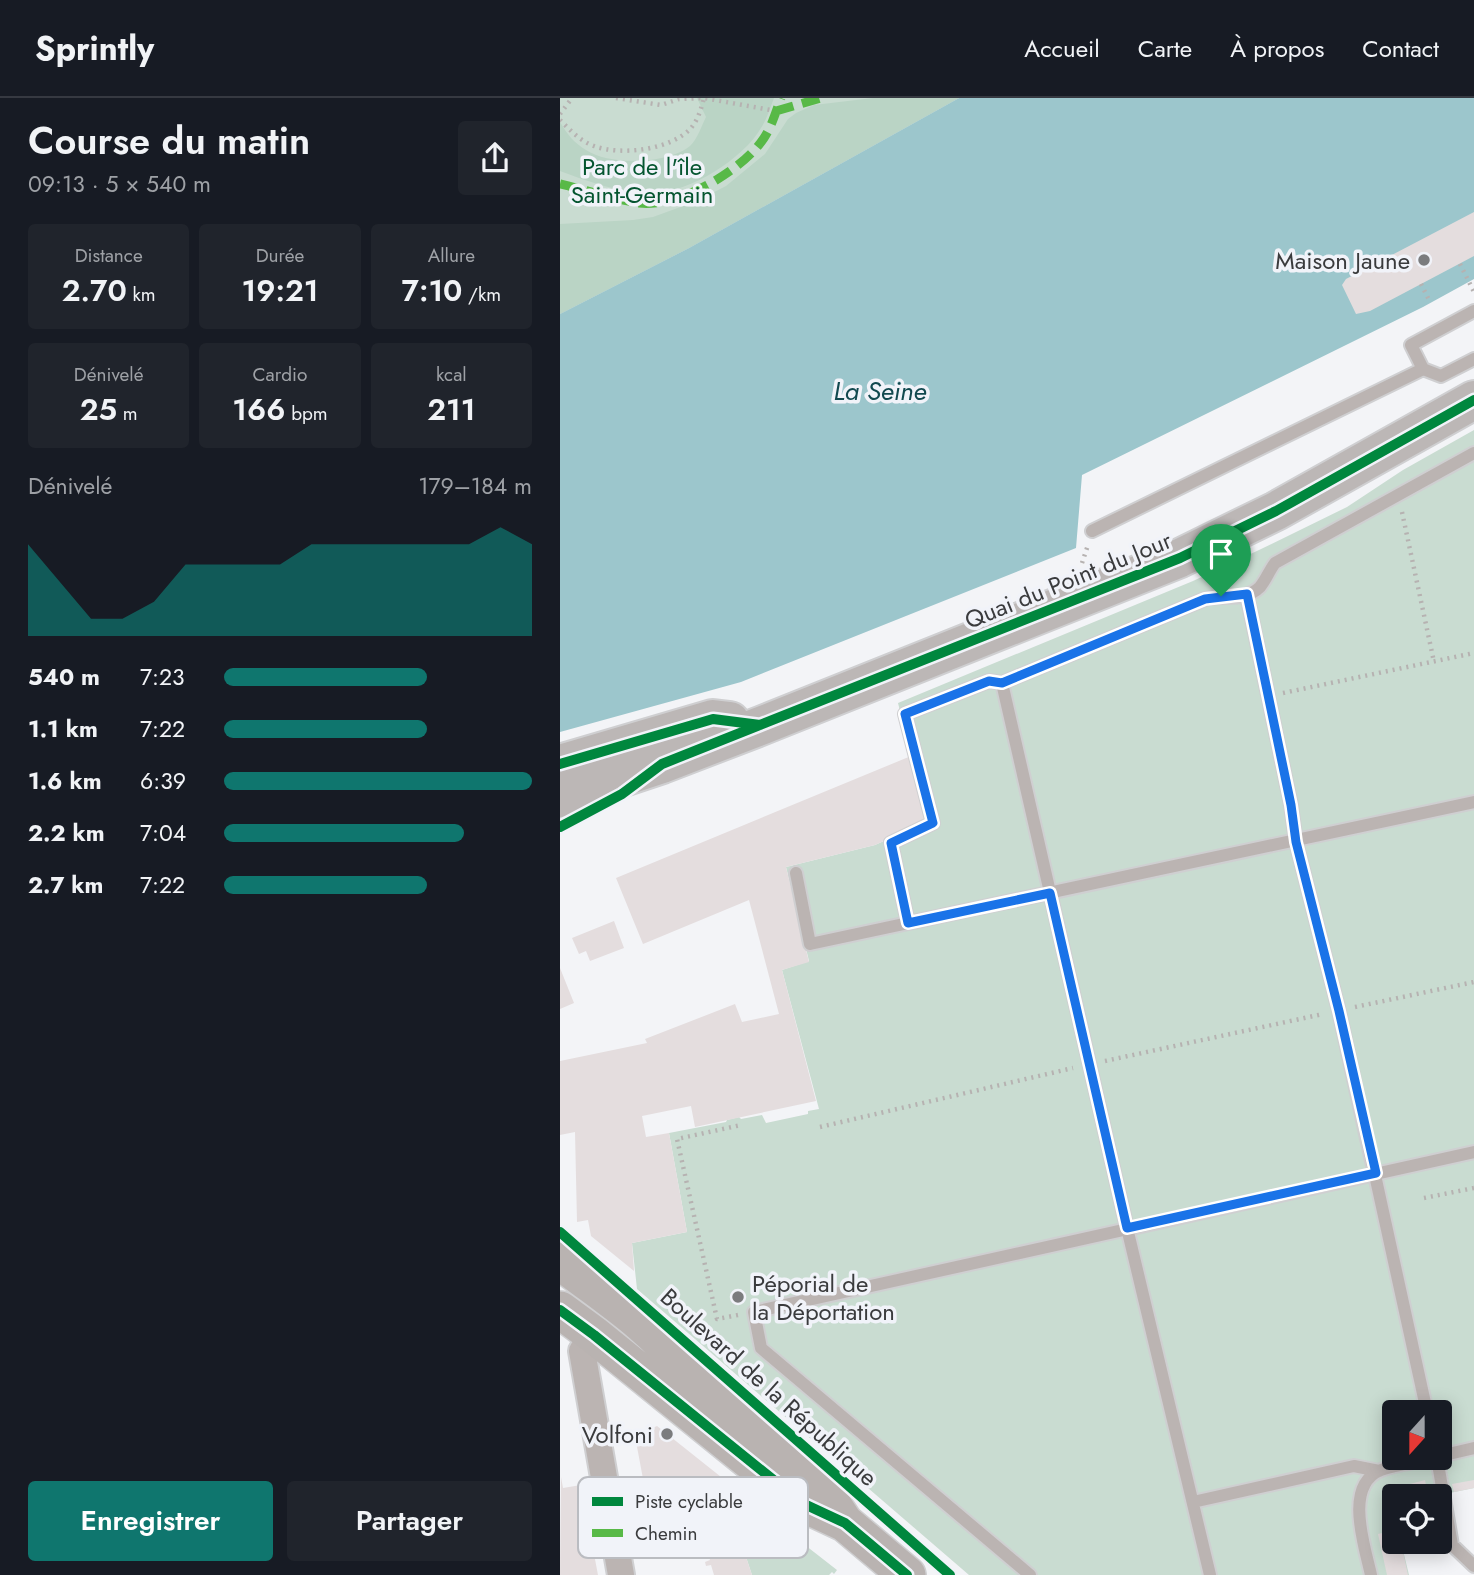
<!DOCTYPE html>
<html lang="fr">
<meta charset="utf-8">
<style>
body{margin:0;font-family:Jost,sans-serif;background:#20242c;color:#f1f3f6;height:100vh;display:flex;flex-direction:column;font-size:26px;white-space:nowrap}
*{box-sizing:border-box;margin:0}
p{font-size:23px;color:#9ea1a6}
.icon{flex:none;width:38px;height:38px;fill:none;stroke:currentColor;stroke-width:2;stroke-linecap:round;stroke-linejoin:round}
.map{position:relative;flex:1;overflow:hidden}
.drawer{display:flex;flex-direction:column;background:#171b24;width:560px}
.drawer>*{flex:none}
.needle{width:46px;rotate:201deg}
.tools{position:absolute;left:822px;top:1302px;display:grid;gap:14px}
.tools a{display:grid;place-items:center;width:70px;height:70px;border-radius:7px;background:#171b24;box-shadow:0 4px 18px #0003;font-size:35px}
.pin{position:absolute;display:grid;place-items:center;width:60px;height:60px;color:#fff;margin:-72px -30px;border-radius:50% 50% 50% 0;rotate:-45deg;box-shadow:0 0 7px #0007}
.pin .icon{rotate:45deg}
.round{display:grid;place-items:center;flex:none;width:74px;height:74px;border-radius:7px;background:#20242c}
.summary{display:flex;align-items:center;justify-content:space-between;height:119px;padding:0 28px}
h1{font-size:38px;font-weight:600;line-height:52px}
.metrics{display:grid;grid-template-columns:repeat(3,1fr);gap:10px;height:119px;padding:7px 28px}
.metrics div{display:grid;align-content:center;border-radius:7px;background:#20242c;text-align:center}
.metrics b{font-size:30px;font-weight:600}
.metrics small{font-size:19px;font-weight:400}
.metrics p{font-size:19px}
.chart{height:196px;padding:14px 28px}
.chart p{display:flex;justify-content:space-between}
.chart svg{width:100%;height:126px;margin-top:7px;fill:#0f766e;opacity:.7}
.primary-button{display:flex;gap:14px;margin-top:auto;padding:14px 28px}
.primary-button a{flex:1;height:80px;border-radius:7px;background:#0f766e;color:#fff;font-size:28px;font-weight:600;line-height:80px;text-align:center}
.primary-button a+a{background:#20242c;color:#f1f3f6}
ul{padding:0 28px;list-style:none;font-size:23px}
li{display:grid;grid-template-columns:112px 84px 1fr;align-items:center;height:52px}
li i{height:18px;border-radius:9px;background:#0f766e}
header{display:flex;align-items:center;gap:42px;box-sizing:border-box;height:98px;padding:0 35px;background:#171b24;border-bottom:2px solid #363941}
header strong{font-size:33px}
nav{display:flex;gap:38px;margin-inline-start:auto;font-size:24px}
main{display:flex;flex:1;min-height:0}
.map>svg:first-child{display:block}
</style>
<header>
<strong>Sprintly</strong>
<nav><a>Accueil</a><a>Carte</a><a>À propos</a><a>Contact</a></nav>
</header>
<main>
<section class="drawer">
<div class="summary"><div><h1>Course du matin</h1><p>09:13 · 5 × 540 m</p></div><a class="round"><svg class="icon" aria-label="share" viewBox="0 0 24 24"><path d="M12 15V3M7 8l5-5 5 5M5 13v7h14v-7"/></svg></a></div>
<div class="metrics">
<div><p>Distance</p><b>2.70<small> km</small></b></div>
<div><p>Durée</p><b>19:21</b></div>
<div><p>Allure</p><b>7:10<small> /km</small></b></div>
</div>
<div class="metrics">
<div><p>Dénivelé</p><b>25<small> m</small></b></div>
<div><p>Cardio</p><b>166<small> bpm</small></b></div>
<div><p>kcal</p><b>211</b></div>
</div>
<div class="chart"><p><span>Dénivelé</span>179–184 m</p>
<svg viewBox="0 0 160 44" preserveAspectRatio="none"><path d="M0 44V12L10 25L20 38L30 38L40 32L50 19L60 19L70 19L80 19L90 12L100 12L110 12L120 12L130 12L140 12L150 6L160 12V44z"/></svg>
</div>
<ul>
<li><b>540 m</b>7:23<i style="width:66%"></i></li>
<li><b>1.1 km</b>7:22<i style="width:66%"></i></li>
<li><b>1.6 km</b>6:39<i style="width:100%"></i></li>
<li><b>2.2 km</b>7:04<i style="width:78%"></i></li>
<li><b>2.7 km</b>7:22<i style="width:66%"></i></li>
</ul>
<div class="primary-button"><a>Enregistrer</a><a>Partager</a></div>
</section>
<div class="map">
<svg width="914" height="1477" viewBox="0 0 914 1477">
<rect width="100%" height="100%" fill="#f3f4f7"/>
<path fill="#c9dcd1" fill-rule="evenodd" d="M0 0H399L129 150 0 216Z
M914 332V1390L875 1398H835V1444H841L849 1477H409L77 1191 72 1145 127 1134 109 1035 166 1024 167 1022 179 1019 181 1021 202 1017 206 1025 248 1016V1013L259 1011 222 872 249 863 226 769 315 747 368 723 338 605 633 483 699 452 787 409 843 372ZM835 1314H880V1360H835Z
M209 1419 277 1472 274 1476 272 1474 269 1477H192L185 1456 188 1454 187 1449Z"/>
<path fill="#bad4c5" d="M137 0H214C210 10 207 21 201 30 183 61 130 94 94 95 61 96 30 84 0 73V24C7 36 14 45 26 52 50 68 108 66 130 48 137 42 142 27 146 19Z
M313 0H399L129 150 0 216V126L73 122 93 119 137 103 166 88 205 56 228 21 236 15 254 7Z"/>
<path fill="#9cc6cc" d="M399 0H914V181L863 209 522 377 516 450 181 584 0 634V216L129 150Z"/>
<path fill="#e4ddde" d="M914 114V158L810 213 796 216 782 187 786 181Z
M351 658 368 723 315 747 226 769 249 864 222 872 256 1003 135 1029 131 1008 82 1018 86 1039 109 1035 127 1134 72 1145 74 1173 31 1138 28 1122 17 1124 15 1034 0 1037V963L87 945 85 941 175 906 182 924 219 916 189 802 83 846 56 780Z
M54 823 64 850 30 863 26 853 19 856 12 840Z
M0 870 14 905 0 911Z
M97 1328 195 1406 176 1430 183 1450 187 1449 188 1455 185 1456 192 1477H154L151 1467 146 1468 145 1464 150 1462 143 1443 102 1438 105 1415 89 1413 75 1338Z
M1 1379 3 1390 21 1387 38 1477H0Z
M865 1382 868 1398H852L850 1386Z
M914 1382V1390L894 1394 892 1386Z
M835 1432V1444H841L848 1477H827L818 1436Z"/>
<g fill="none" stroke-linecap="round" stroke-linejoin="round">
<defs>
<path id="lane" d="M863 271 851 247 914 213
M532 433 863 271 881 278 914 261
M687 497 731 707 736 744 779 913 867 1314
M442 585 567 1130 650 1477
M236 775 250 846 914 704
M348 825 331 745 373 725 345 616 429 583 442 585 645 501C663 496 685 504 700 489 706 482 709 473 715 465L914 355
M880 1358 914 1350
M877 1360 892 1447 914 1468
M633 1404 794 1368 819 1373
M470 1477 201 1250 194 1214 914 1054
M811 1477C805 1449 783 1387 821 1372 837 1366 857 1364 874 1360"/>
<path id="street" d="M34 1237 22 1253 61 1477"/>
<path id="secondary" d="M0 1163C39 1194 92 1227 121 1267L259 1386 284 1424
M0 1212 34 1237 242 1405 285 1425 347 1477"/>
<path id="primary" d="M0 666 153 621 170 623
M0 700 102 666 203 627 620 460 716 413 914 302"/>
</defs>
<use href="#lane" stroke="#cfcfd1" stroke-width="16"/>
<use href="#street" stroke="#cfcfd1" stroke-width="30"/>
<use href="#secondary" stroke="#cfcfd1" stroke-width="40"/>
<use href="#primary" stroke="#cfcfd1" stroke-width="42"/>
<path stroke="#b6b2b1" stroke-width="4.5" stroke-dasharray="2 5" stroke-linecap="butt" d="M56 0 101 7 119 1 144 0 216 13
M0 16 12 0
M0 22C10 32 20 43 34 48 61 58 111 52 131 30 138 22 141 11 144 0
M900 166 914 194
M861 186 870 204
M842 414 874 564
M522 465 528 447
M723 595 914 555
M795 909 914 884
M545 963 763 916
M260 1029 513 970
M864 1100 914 1090
M178 1217 157 1221 117 1041 181 1027"/>
<use href="#lane" stroke="#bbb4b2" stroke-width="12"/>
<use href="#street" stroke="#bbb4b2" stroke-width="26"/>
<use href="#secondary" stroke="#b9b3b1" stroke-width="37"/>
<use href="#primary" stroke="#bcb7b6" stroke-width="38"/>
<path stroke="#58b947" stroke-width="9" stroke-dasharray="18 9" stroke-linecap="butt" d="M216 13 261 0
M0 86C26 92 53 101 79 105 119 110 183 72 204 40 212 28 216 13 221 0"/>
<defs>
<path id="cycleway" d="M0 666 153 621 200 627
M0 729 62 696 102 666 620 460 716 413 914 302
M0 1134 390 1477
M0 1212 34 1237 242 1405 285 1425 347 1477"/>
</defs>
<use href="#cycleway" stroke="#f1f3f9" stroke-width="15"/>
<use href="#cycleway" stroke="#00873e" stroke-width="10"/>
</g>
<g fill="none" stroke-linecap="round" stroke-linejoin="round">
<defs>
<path id="route" d="M687 496 731 707 736 744 779 913 816 1075 567 1130 490 795 348 825 331 745 373 725 345 616 429 583 442 585 645 501Z"/>
</defs>
<use href="#route" stroke="#fff" stroke-width="14"/>
<use href="#route" stroke="#1a73e8" stroke-width="9"/>
</g>
<g fill="#7b7c7e" stroke="#f1f3f9" stroke-width="2.5">
<circle cx="864" cy="162" r="7"/>
<circle cx="178" cy="1199" r="7"/>
<circle cx="107" cy="1336" r="7"/>
</g>
<g text-anchor="middle" dominant-baseline="central" stroke-width="7" stroke-linejoin="round" paint-order="stroke">
<g font-size="24" fill="#055530" stroke="#f1f3f9">
<text x="82" y="68">Parc de l'île<tspan x="82" dy="28">Saint-Germain</tspan></text>
</g>
<g font-size="24" fill="#3a3b3d" stroke="#f1f3f9" text-anchor="end">
<text x="850" y="162">Maison Jaune</text>
<text x="192" y="1185" text-anchor="start">Péporial de<tspan x="192" dy="28">la Déportation</tspan></text>
<text x="93" y="1336">Volfoni</text>
</g>
<g font-size="24" fill="#3a3b3d" stroke="#f1f3f9">
<text transform="translate(508 482) rotate(-22)">Quai du Point du Jour</text>
<text transform="translate(209 1289) rotate(42)">Boulevard de la République</text>
</g>
<g font-size="26" font-style="italic" fill="#12494f" stroke="#f1f3f9">
<text x="320" y="293">La Seine</text>
</g>
</g>
<rect x="18" y="1379" width="230" height="81" rx="10" fill="#f1f3f9" stroke="#babcc1" stroke-width="2"/>
<rect x="32" y="1399" width="31" height="9" fill="#00873e"/>
<rect x="32" y="1431" width="31" height="8" fill="#58b947"/>
<g font-size="19" fill="#3a3b3d">
<text x="75" y="1410">Piste cyclable</text>
<text x="75" y="1442">Chemin</text>
</g>
</svg>
<div class="tools">
<a><svg class="needle" viewBox="-14 -14 28 28"><path d="M0-13l5 13h-10z" fill="#e53935"/><path d="M0 13l5-13h-10z" fill="#9ea1a6"/></svg></a>
<a><svg class="icon" aria-label="locate" viewBox="0 0 24 24"><circle cx="12" cy="12" r="6"/><path d="M12 2v4M12 18v4M2 12h4M18 12h4"/></svg></a>
</div>
<div class="pin" style="left:661px;top:498px;background:#1e9e55"><svg class="icon" aria-label="arrive" viewBox="0 0 24 24"><path d="M6 21V4h12l-3 4 3 4H6"/></svg></div>
</div>
</main>
